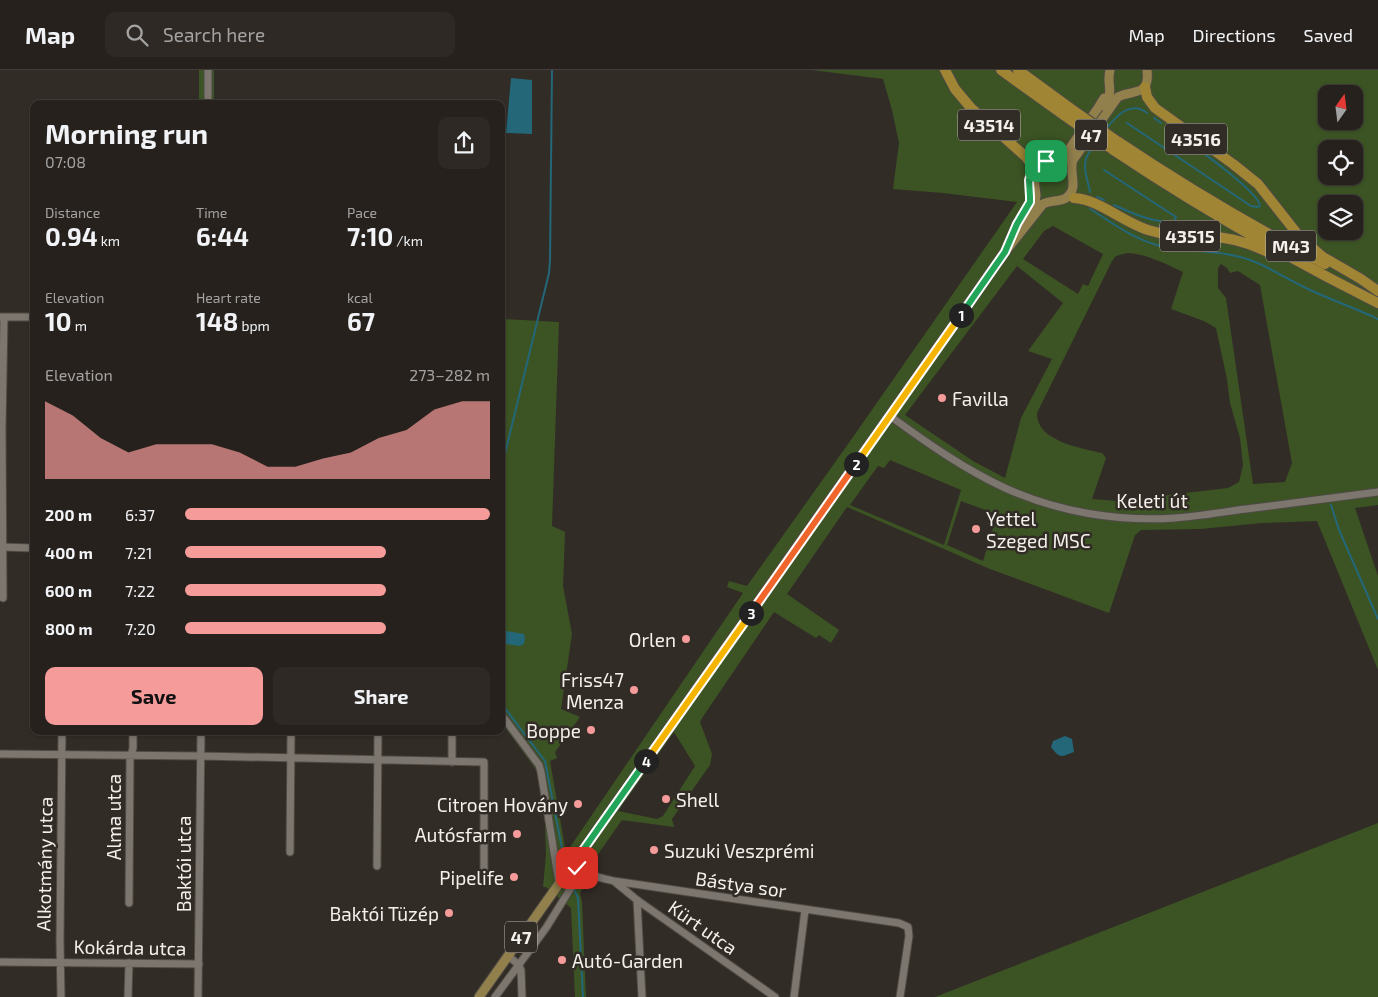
<!DOCTYPE html>
<meta charset="utf-8">
<style>
body{margin:0;font-family:"Exo 2",sans-serif;background:#2e2925;color:#f1f3f6;height:100vh;display:flex;flex-direction:column;font-size:19px;white-space:nowrap}
*{box-sizing:border-box;margin:0}
p{font-size:16px;color:#a4a3a3}
.icon{flex:none;width:28px;height:28px;fill:none;stroke:currentColor;stroke-width:2;stroke-linecap:round;stroke-linejoin:round}
.map{position:relative;flex:1;overflow:hidden}
.panel{position:absolute;left:30px;top:30px;width:475px;height:635px;display:flex;flex-direction:column;background:#26211c;border-radius:10px;box-shadow:0 1px 4px #0004,0 0 0 1px #423e3b}
.panel>*{flex:none}
.needle{width:32px;rotate:14deg}
.fabs{position:absolute;left:1318px;top:15px;display:grid;gap:10px}
.fabs a{display:grid;place-items:center;width:45px;height:45px;border-radius:10px;background:#26211c;box-shadow:0 1px 4px #0004,0 0 0 1px #423e3b;font-size:25px}
.pin{position:absolute;display:grid;place-items:center;width:42px;height:42px;color:#fff;margin:-21px;border-radius:10px;box-shadow:0 2px 8px #0006}
.km{position:absolute;width:25px;height:25px;margin:-12px;border-radius:50%;background:#222;color:#fff;font-size:14px;line-height:25px;text-align:center}
.round{display:grid;place-items:center;flex:none;width:52px;height:52px;border-radius:10px;background:#2e2925}
.headline{display:flex;align-items:center;justify-content:space-between;height:85px;padding:0 15px}
h1{font-size:28px;font-weight:700;line-height:38px}
.stats{display:grid;grid-template-columns:repeat(3,1fr);gap:8px;height:85px;padding:5px 15px}
.stats div{display:grid;align-content:center}
.stats b{font-size:25px;font-weight:700}
.stats small{font-size:14px;font-weight:400}
.stats p{font-size:14px}
.chart{height:140px;padding:10px 15px}
.chart p{display:flex;justify-content:space-between}
.chart svg{width:100%;height:90px;margin-top:5px;fill:#f59b9a;opacity:.7}
.primary-button{display:flex;gap:10px;margin-top:auto;padding:10px 15px}
.primary-button a{flex:1;height:58px;border-radius:10px;background:#f59b9a;color:#111;font-size:20px;font-weight:700;line-height:58px;text-align:center}
.primary-button a+a{background:#2e2925;color:#f1f3f6}
ul{padding:0 15px;list-style:none;font-size:16px}
li{display:grid;grid-template-columns:80px 60px 1fr;align-items:center;height:38px}
li i{height:12px;border-radius:6px;background:#f59b9a}
header{display:flex;align-items:center;gap:30px;box-sizing:border-box;height:70px;padding:0 25px;background:#26211c;border-bottom:1px solid #423e3b}
header strong{font-size:24px}
nav{display:flex;gap:28px;margin-inline-start:auto;font-size:18px}
.search{width:350px;height:45px;background:#2e2925;display:flex;align-items:center;gap:12px;box-sizing:border-box;padding:0 18px;border-radius:10px;color:#a4a3a3;font-size:19px}
.map>svg:first-child{display:block}
</style>
<header>
<strong>Map</strong>
<div class="search"><svg class="icon" aria-label="search" viewBox="0 0 24 24"><circle cx="10" cy="10" r="6"/><path d="M15 15l6 6"/></svg>Search here</div>
<nav><a>Map</a><a>Directions</a><a>Saved</a></nav>
</header>
<div class="map">
<svg width="1378" height="927" viewBox="0 0 1378 927">
<rect width="100%" height="100%" fill="#322c26"/>
<path fill="#3c5424" fill-rule="evenodd" d="M199 0H214V34H199Z
M812 0H1378V435L1355 438 1378 506V600L1317 451 1262 453 1200 459 1141 460 1135 465 1109 543 990 499 847 437 787 524 839 560 831 573 819 565 816 568 774 542 702 648 700 652 712 684 710 695 672 749 674 757 622 750 589 797 594 801 599 812 588 811 580 823 582 833 586 927H575L571 838 546 817H543L546 785 545 754 543 731 537 701 501 652V249L559 252 552 456 565 462 563 516 572 564 561 639 580 647 555 682 557 688 550 691 566 783 743 523 727 517 729 511 747 516 853 367 1017 132 943 123 893 119 899 73 892 40 883 9ZM1326 24H1354V51H1326ZM1326 79H1354V106H1326ZM1326 134H1354V161H1326ZM1053 156 1103 184 1088 216 1083 214 1078 224 1023 189 1044 161ZM1127 183C1147 184 1166 194 1183 202L1171 239 1204 251 1216 258 1227 309 1230 333 1240 368 1243 395 1239 412 1228 418 1117 431 1092 429 1106 388 1102 383C1081 378 1036 371 1037 343L1112 191 1116 186ZM1221 194 1227 198 1230 203 1238 201 1260 215 1292 393 1285 412 1253 414 1226 228 1218 218V198ZM1017 196 1063 233 1028 281 1052 289 1021 348 1005 408 973 391 905 345ZM890 390 961 420 944 475 850 435 878 396 884 398ZM961 431 993 443 994 455 983 491 947 475ZM674 662 695 696 663 746 657 749 618 741Z
M1378 753V927H935Z"/>
<path fill="#236779" d="M511 8 532 10V64L506 63Z
M506 561 524 564 525 569 524 574 519 576 501 573V562L505 563Z
M1065 666 1072 669 1074 682C1061 687 1060 689 1051 677L1053 671Z"/>
<g fill="none" stroke-linecap="round" stroke-linejoin="round">
<path stroke="#236779" stroke-width="2" d="M1154 48 1161 53
M1127 53 1251 136 1257 137 1260 136C1258 120 1185 70 1169 58
M1106 59C1116 46 1131 30 1147 43
M1104 100 1176 147 1173 153C1150 151 1136 145 1114 135
M1090 122C1088 111 1082 97 1087 86 1089 82 1094 77 1096 73
M1097 127 1104 130
M1090 139C1111 152 1133 169 1157 175 1188 183 1219 179 1250 190 1270 197 1288 210 1308 219 1331 230 1355 238 1378 249
M501 400 549 203 550 190 552 0
M1331 435 1339 460 1378 549
M501 633 545 691 566 799
M573 817 578 828 583 927"/>
<defs>
<path id="minor" d="M208 34V0
M0 247H34
M890 346C927 373 964 399 1005 418 1058 442 1118 452 1175 448 1202 446 1228 441 1254 438 1295 433 1337 427 1378 422
M0 477 34 478
M3 528 2 359 4 247
M501 644 539 695 541 702 559 813
M0 684 201 686 484 692V800
M452 692V661
M290 782 291 661
M574 793C584 805 600 808 614 811L899 853 908 857 909 866 900 927
M377 796 378 661
M615 812 637 830 775 927
M637 830 642 927
M129 833 130 690 133 678V661
M508 886 518 894 521 900 522 927
M0 892 199 894
M61 927 60 871 62 661
M128 927 129 893
M198 927 201 661
M495 927 546 858 569 821 583 801
M794 927 805 840"/>
<path id="major" d="M1104 36C1115 20 1106 16 1110 0
M1065 85 1098 38 1104 28
M1025 148C1030 141 1036 134 1036 126 1036 118 1032 111 1037 103 1045 92 1057 99 1065 91 1068 89 1071 85 1073 82
M1009 173 1017 154 1026 140
M479 927 1005 182 1043 134C1050 130 1060 132 1066 128 1080 118 1068 103 1073 90L1118 27C1134 19 1150 27 1147 0"/>
<path id="highway" d="M945 0 955 19 971 38 1026 87 1034 98 1035 106
M1001 0 1065 46
M1018 0 1070 38
M1145 17 1147 27 1155 38 1233 94 1258 114 1299 166 1317 182 1323 187 1361 209 1378 221
M1117 71C1184 116 1253 157 1325 194
M1112 79C1197 136 1286 187 1378 233
M1074 128C1098 129 1123 152 1148 160 1173 168 1198 164 1224 168 1240 170 1254 176 1268 182"/>
</defs>
<use href="#minor" stroke="#4e4a44" stroke-width="9"/>
<use href="#major" stroke="#4e4a44" stroke-width="11"/>
<use href="#highway" stroke="#4e4a44" stroke-width="12"/>
<use href="#minor" stroke="#7c766f" stroke-width="7"/>
<use href="#major" stroke="#917f4c" stroke-width="9"/>
<use href="#highway" stroke="#9f8534" stroke-width="10"/>
<defs>
<path id="highway-bridge" d="M1070 38 1117 71
M1065 46 1112 79"/>
</defs>
<use href="#highway-bridge" stroke="#4e4a44" stroke-width="12" stroke-linecap="butt"/>
<use href="#highway-bridge" stroke="#9f8534" stroke-width="10"/>
</g>
<g fill="none" stroke-linecap="round" stroke-linejoin="round">
<defs>
<path id="split-1" d="M961 245 1005 182 1017 154 1030 132V127L1029 110 1031 103 1034 98 1040 93 1046 91"/>
<path id="split-2" d="M856 394 961 245"/>
<path id="split-3" d="M751 543 856 394"/>
<path id="split-4" d="M646 691 751 543"/>
<path id="split-5" d="M577 798 574 793 646 691"/>
</defs>
<use href="#split-1" stroke="#fff" stroke-width="10"/>
<use href="#split-2" stroke="#fff" stroke-width="10"/>
<use href="#split-3" stroke="#fff" stroke-width="10"/>
<use href="#split-4" stroke="#fff" stroke-width="10"/>
<use href="#split-5" stroke="#fff" stroke-width="10"/>
<use href="#split-1" stroke="#22a559" stroke-width="6"/>
<use href="#split-2" stroke="#f5b400" stroke-width="6"/>
<use href="#split-3" stroke="#f0652b" stroke-width="6"/>
<use href="#split-4" stroke="#f5b400" stroke-width="6"/>
<use href="#split-5" stroke="#22a559" stroke-width="6"/>
</g>
<g fill="#f59b9a" stroke="#322c26" stroke-width="2">
<circle cx="942" cy="328" r="5"/>
<circle cx="976" cy="459" r="5"/>
<circle cx="686" cy="569" r="5"/>
<circle cx="634" cy="620" r="5"/>
<circle cx="591" cy="660" r="5"/>
<circle cx="666" cy="729" r="5"/>
<circle cx="578" cy="734" r="5"/>
<circle cx="517" cy="764" r="5"/>
<circle cx="654" cy="780" r="5"/>
<circle cx="514" cy="807" r="5"/>
<circle cx="449" cy="843" r="5"/>
<circle cx="562" cy="890" r="5"/>
</g>
<g text-anchor="middle" dominant-baseline="central" stroke-width="5" stroke-linejoin="round" paint-order="stroke">
<g fill="#322c26" stroke="#bab5b1" stroke-width="1">
<rect x="958" y="39.5" width="62" height="31" rx="4"/>
<rect x="1075" y="49.5" width="32" height="31" rx="4"/>
<rect x="1165" y="53.5" width="62" height="31" rx="4"/>
<rect x="1160" y="150.5" width="60" height="31" rx="4"/>
<rect x="1266" y="160.5" width="50" height="31" rx="4"/>
<rect x="505" y="851.5" width="32" height="31" rx="4"/>
</g>
<g font-size="18" font-weight="bold" fill="#f4f0ec">
<text x="989" y="55">43514</text>
<text x="1091" y="65">47</text>
<text x="1196" y="69">43516</text>
<text x="1190" y="166">43515</text>
<text x="1291" y="176">M43</text>
<text x="521" y="867">47</text>
</g>
<g font-size="19" fill="#f4f0ec" stroke="#322c26" text-anchor="end">
<text x="952" y="328" text-anchor="start">Favilla</text>
<text x="986" y="448" text-anchor="start">Yettel<tspan x="986" dy="22">Szeged MSC</tspan></text>
<text x="676" y="569">Orlen</text>
<text x="624" y="609">Friss47<tspan x="624" dy="22">Menza</tspan></text>
<text x="581" y="660">Boppe</text>
<text x="676" y="729" text-anchor="start">Shell</text>
<text x="568" y="734">Citroen Hovány</text>
<text x="507" y="764">Autósfarm</text>
<text x="664" y="780" text-anchor="start">Suzuki Veszprémi</text>
<text x="504" y="807">Pipelife</text>
<text x="439" y="843">Baktói Tüzép</text>
<text x="572" y="890" text-anchor="start">Autó-Garden</text>
</g>
<g font-size="19" fill="#f4f0ec" stroke="#322c26">
<text x="1152" y="430">Keleti út</text>
<text transform="translate(113 747) rotate(-90)">Alma utca</text>
<text transform="translate(44 794) rotate(-89)">Alkotmány utca</text>
<text transform="translate(183 794) rotate(-90)">Baktói utca</text>
<text transform="translate(741 814) rotate(8)">Bástya sor</text>
<text transform="translate(703 857) rotate(35)">Kürt utca</text>
<text transform="translate(130 877) rotate(1)">Kokárda utca</text>
</g>
</g>
</svg>
<div class="fabs">
<a><svg class="needle" viewBox="-14 -14 28 28"><path d="M0-13l5 13h-10z" fill="#e53935"/><path d="M0 13l5-13h-10z" fill="#a4a3a3"/></svg></a>
<a><svg class="icon" aria-label="locate" viewBox="0 0 24 24"><circle cx="12" cy="12" r="6"/><path d="M12 2v4M12 18v4M2 12h4M18 12h4"/></svg></a>
<a><svg class="icon" aria-label="layers" viewBox="0 0 24 24"><path d="M12 4l9 5-9 5-9-5zM3 14l9 5 9-5"/></svg></a>
</div>
<div class="pin" style="left:1046px;top:91px;background:#1e9e55"><svg class="icon" aria-label="arrive" viewBox="0 0 24 24"><path d="M6 21V4h12l-3 4 3 4H6"/></svg></div>
<div class="pin" style="left:577px;top:798px;background:#d93025"><svg class="icon" aria-label="check" viewBox="0 0 24 24"><path d="M5 12l5 5 9-10"/></svg></div>
<b class="km" style="left:961px;top:245px">1</b>
<b class="km" style="left:856px;top:394px">2</b>
<b class="km" style="left:751px;top:543px">3</b>
<b class="km" style="left:646px;top:691px">4</b>
<section class="panel">
<div class="headline"><div><h1>Morning run</h1><p>07:08</p></div><a class="round"><svg class="icon" aria-label="share" viewBox="0 0 24 24"><path d="M12 15V3M7 8l5-5 5 5M5 13v7h14v-7"/></svg></a></div>
<div class="stats">
<div><p>Distance</p><b>0.94<small> km</small></b></div>
<div><p>Time</p><b>6:44</b></div>
<div><p>Pace</p><b>7:10<small> /km</small></b></div>
</div>
<div class="stats">
<div><p>Elevation</p><b>10<small> m</small></b></div>
<div><p>Heart rate</p><b>148<small> bpm</small></b></div>
<div><p>kcal</p><b>67</b></div>
</div>
<div class="chart"><p><span>Elevation</span>273–282 m</p>
<svg viewBox="0 0 160 44" preserveAspectRatio="none"><path d="M0 44V6L10 13L20 24L30 31L40 27L50 27L60 27L70 31L80 38L90 38L100 34L110 31L120 24L130 20L140 10L150 6L160 6V44z"/></svg>
</div>
<ul>
<li><b>200 m</b>6:37<i style="width:100%"></i></li>
<li><b>400 m</b>7:21<i style="width:66%"></i></li>
<li><b>600 m</b>7:22<i style="width:66%"></i></li>
<li><b>800 m</b>7:20<i style="width:66%"></i></li>
</ul>
<div class="primary-button"><a>Save</a><a>Share</a></div>
</section>
</div>
